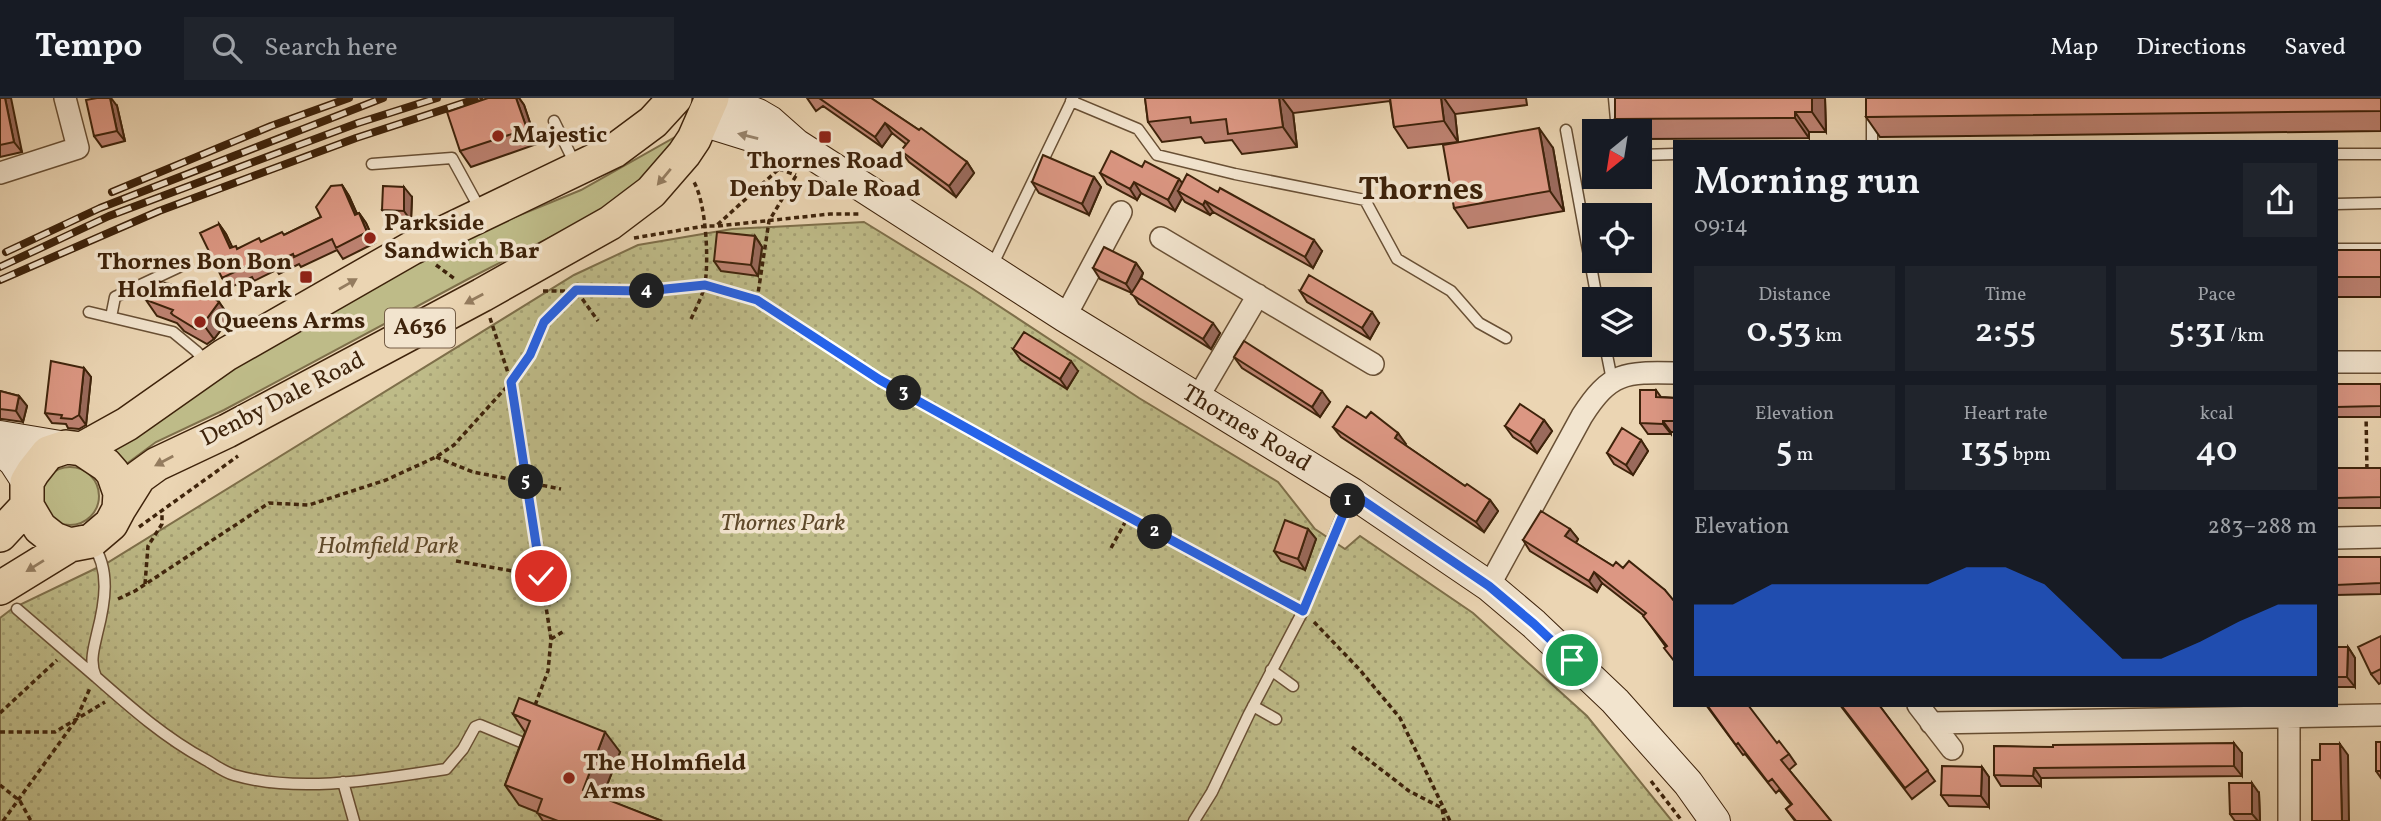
<!DOCTYPE html>
<meta charset="utf-8">
<style>
body{margin:0;font-family:Vollkorn,serif;background:#20242c;color:#f1f3f6;height:100vh;display:flex;flex-direction:column;font-size:26px;white-space:nowrap}
*{box-sizing:border-box;margin:0}
p{font-size:23px;color:#9ea1a6}
.icon{flex:none;width:38px;height:38px;fill:none;stroke:currentColor;stroke-width:2;stroke-linecap:round;stroke-linejoin:round}
.map{position:relative;flex:1;overflow:hidden}
.sheet{position:absolute;left:1673px;top:42px;width:665px;height:567px;display:flex;flex-direction:column;background:#171b24;border-radius:0px;box-shadow:0 7px 28px #0002}
.sheet>*{flex:none}
.needle{width:46px;rotate:210deg}
.controls{position:absolute;left:1582px;top:21px;display:grid;gap:14px}
.controls a{display:grid;place-items:center;width:70px;height:70px;border-radius:0px;background:#171b24;box-shadow:0 7px 28px #0002;font-size:35px}
.pin{position:absolute;display:grid;place-items:center;width:60px;height:60px;color:#fff;margin:-30px;border:4px solid #fff;border-radius:50%;box-shadow:0 2px 7px #0007}
.km{position:absolute;width:35px;height:35px;margin:-18px;border-radius:50%;background:#222;color:#fff;font-size:19px;line-height:35px;text-align:center}
.round{display:grid;place-items:center;flex:none;width:74px;height:74px;border-radius:0px;background:#20242c}
.headline{display:flex;align-items:center;justify-content:space-between;height:119px;padding:0 21px}
h1{font-size:38px;font-weight:600;line-height:52px}
.stats{display:grid;grid-template-columns:repeat(3,1fr);gap:10px;height:119px;padding:7px 21px}
.stats div{display:grid;align-content:center;border-radius:0px;background:#20242c;text-align:center}
.stats b{font-size:35px;font-weight:600}
.stats small{font-size:19px;font-weight:400}
.stats p{font-size:19px}
.chart{height:196px;padding:14px 21px}
.chart p{display:flex;justify-content:space-between}
.chart svg{width:100%;height:126px;margin-top:7px;fill:#2563eb;opacity:.7}
header{display:flex;align-items:center;gap:42px;box-sizing:border-box;height:98px;padding:0 35px;background:#171b24;border-bottom:2px solid #363941}
header strong{font-size:33px}
nav{display:flex;gap:38px;margin-inline-start:auto;font-size:24px}
.search{width:490px;height:63px;background:#20242c;display:flex;align-items:center;gap:18px;box-sizing:border-box;padding:0 24px;border-radius:0px;color:#9ea1a6;font-size:26px}
.map>svg:first-child{display:block}
</style>
<header>
<strong>Tempo</strong>
<div class="search"><svg class="icon" aria-label="search" viewBox="0 0 24 24"><circle cx="10" cy="10" r="6"/><path d="M15 15l6 6"/></svg>Search here</div>
<nav><a>Map</a><a>Directions</a><a>Saved</a></nav>
</header>
<div class="map">
<svg width="2381" height="723" viewBox="0 0 2381 723">
<defs>
<pattern id="park-dots" width="8" height="8" patternUnits="userSpaceOnUse" patternTransform="scale(1.75)"><rect width="8" height="8" fill="#bebb88"/><path d="M2 2h.1M6 6h.1" fill="none" stroke="#a4a074" stroke-width="1.8" stroke-linecap="round"/></pattern>
</defs>
<rect width="100%" height="100%" fill="#ebd5b3"/>
<filter id="stains"><feTurbulence type="fractalNoise" baseFrequency=".00286" numOctaves="4"/><feColorMatrix values="0 0 0 0 .2 0 0 0 0 .09 0 0 0 0 .02 0 0 0 .5 -.17"/></filter>
<radialGradient id="worn" r=".72"><stop offset=".6" stop-color="#630" stop-opacity="0"/><stop offset="1" stop-color="#630" stop-opacity=".3"/></radialGradient>
<path fill="#bebb88" stroke="#7e6f4a" stroke-width="2" d="M677 38 665 58 620 104 470 180 224 312 156 344 125 367 111 350 198 289 435 152 581 92Z
M41 398a29 29 0 1 1 58 0a29 29 0 1 1-58 0Z"/>
<path fill="url(#park-dots)" stroke="#7e6f4a" stroke-width="2" d="M864 124 973 191 1139 300 1278 384 1315 431 1345 451 1360 438 1473 515 1587 618 1672 723H0V520L13 510 107 465 574 177 638 147 732 131Z"/>
<g fill="none" stroke-linecap="round" stroke-linejoin="round">
<defs>
<path id="lane" d="M1614 0 1617 33
M1872 0V44
M1071 3 1138 31 1157 57 1235 76 1365 102 1397 161 1451 193 1479 225 1506 240
M554 23 576 68
M1566 32 1597 201
M2336 56H2381
M1640 57 1675 56
M372 66 452 60 481 113
M2336 106 2381 105
M2336 151H2381
M992 168 1073 0
M89 214 173 234 196 253 208 266
M111 219 115 199 181 168
M1605 247 1612 282
M92 445C111 472 105 505 97 536 94 550 89 564 96 579 130 609 165 640 206 662 215 667 224 674 234 677 299 696 380 681 446 671L463 651 475 629 480 627 521 644
M17 511 96 579
M1271 572 1293 588
M1253 608 1276 621
M343 684 354 723
M1194 723 1212 694 1249 616 1303 513 1350 398"/>
<path id="street" d="M0 75 78 50 65 0
M1161 140 1373 266
M1065 219 1121 114
M2336 264H2381
M1197 301 1258 197
M2336 440 2381 439
M1489 488 1582 318C1610 274 1625 274 1675 275
M1918 607 1952 651
M2289 617V723
M1931 625 2381 617"/>
<path id="secondary" d="M716 0 758 16 770 23 796 46 1065 219 1352 395 1489 488 1534 526 1615 603 1688 685 1715 723
M702 23 763 42 796 46
M0 338 66 349
M0 351 14 364 27 384"/>
<path id="primary" d="M66 349 82 351 106 367 113 375 120 395 119 411 111 426 91 443 70 447 54 441 40 430 27 408V384L33 374 48 355Z
M82 351 127 326 225 257 412 150 614 53 653 24 675 0
M119 411 139 379 157 366 227 333 482 197 610 125 651 94 684 56 694 41 712 0
M0 437 27 408
M0 490 70 447"/>
</defs>
<use href="#lane" stroke="#695035" stroke-width="13"/>
<use href="#street" stroke="#695035" stroke-width="24"/>
<use href="#secondary" stroke="#3e230b" stroke-width="32"/>
<use href="#primary" stroke="#3e230b" stroke-width="36"/>
<path stroke="#3e230b" stroke-width="3.5" stroke-dasharray="5 3.5" stroke-linecap="butt" d="M779 71 796 77
M718 128 830 116H860
M634 140 705 128H716L781 69
M436 167 455 181
M543 193H646L705 187 757 202 880 281 1073 389 1292 507
M757 202 769 123 797 76
M490 220 511 284 551 541 548 573 534 610
M691 221C696 210 703 197 705 186 709 160 706 106 694 84
M2366 315 2367 374
M436 359 473 374 561 391
M139 429 238 358
M1111 450 1128 419
M456 463 541 478 563 479
M514 475 558 503
M145 486 148 448 162 426V415
M118 501 135 493 269 405 309 407 386 382 436 359 454 347 511 284 529 256 544 224 576 192 598 223
M1314 524 1360 572 1400 620 1450 723
M551 541 564 533
M0 615 57 562
M0 634H55L105 604
M1352 649 1409 693 1442 710 1444 723
M1651 683 1682 723
M0 687 20 703 31 723
M3 723 76 622 90 590"/>
<use href="#lane" stroke="#f2e4ce" stroke-width="10"/>
<use href="#street" stroke="#f2e4ce" stroke-width="21"/>
<use href="#secondary" stroke="#f2e4ce" stroke-width="30"/>
<use href="#primary" stroke="#ebd5b3" stroke-width="33"/>
<defs>
<path id="rail" d="M112 94 271 28 349 0
M6 154 100 110 383 0
M0 169 109 118 358 25 437 0
M0 182 159 113 356 40 479 0"/>
</defs>
<use href="#rail" stroke="#3e230b" stroke-width="8"/>
<use href="#rail" stroke="#f2e4ce" stroke-width="5" stroke-dasharray="16" stroke-linecap="butt"/>
</g>
<path fill="#bd8271" stroke="#3e230b" stroke-width="2" d="M0 0 22 54 0 59Z
M488 0H519L524 7 537 46 471 69 460 53Z
M807 0H871L967 64 974 75 956 99 909 64 901 53 906 46 892 35 882 49 823 8 816 13Z
M1145 0H1526L1527 7 1455 16 1458 44 1408 50 1394 29 1390 3 1293 15 1297 49 1242 56 1232 42 1205 45 1201 39 1162 44 1148 24Z
M1825 0 1826 34H1809V40L1640 41V33H1623L1615 21Z
M2381 0V33L1880 39 1866 19Z
M117 8 125 43 102 49 94 38Z
M1553 50 1564 113 1468 130 1454 110Z
M1142 69 1179 81 1182 85 1322 153 1313 170 1213 114 1210 117 1185 104 1182 100 1175 113 1141 95 1137 102 1107 86 1100 75Z
M1094 79 1101 89 1089 117 1039 95 1032 84Z
M342 87 349 98 357 116 359 115 366 125 375 145 343 161 337 152 301 169 299 166 279 176 276 172 254 183 252 179 229 190 222 180 219 126 226 136 232 149 237 151 284 137 321 119Z
M412 99 411 123 390 122 382 112Z
M755 138 762 149 758 178 721 173 714 163Z
M2336 152H2381V199H2336Z
M1136 165 1143 175 1141 181 1220 235 1211 251 1139 206 1132 195 1100 181 1093 170Z
M1300 193 1379 225 1370 241 1307 204Z
M146 202 219 204 230 220 214 241 207 246 184 233 177 225 157 218Z
M1013 251 1078 273 1067 291 1021 262Z
M1234 259 1330 304 1320 319 1242 270Z
M84 270 91 279 86 327 79 331 68 330 66 326 52 325 45 315Z
M2336 286H2381V319H2336Z
M1656 292 1661 299 1675 300V334H1671V336H1648L1640 325Z
M0 293 19 298 27 308 23 324 2 321H0Z
M1366 320 1398 335 1405 347 1465 388 1490 402 1498 413 1484 434 1341 339 1333 329Z
M1544 322 1552 333 1537 355 1513 339 1505 328Z
M1641 342 1648 353 1633 377 1614 366 1607 355Z
M2336 370H2381V410H2336Z
M1308 431 1316 441 1305 472 1281 463 1274 453Z
M1570 431 1578 441 1576 445 1613 468 1623 470 1665 492 1666 549 1643 517 1602 485 1597 494 1530 453 1523 442Z
M2336 459H2381V496L2336 497Z
M2381 538V585L2379 586 2371 576Z
M2336 549H2348L2355 560V589H2336Z
M1706 607 1777 645 1789 656 1796 666 1789 672 1831 723H1795L1786 711 1791 707 1779 692 1776 695 1745 656 1743 657Z
M1840 607H1879L1935 683 1912 701Z
M513 616 620 654 602 700 662 723H543L537 714 519 707 505 687 525 634Z
M2381 644V680L2376 673Z
M1994 648 2242 655V678L2041 680V688H2001L1994 677Z
M1982 669 1989 679V709L1949 708 1941 697Z
M2259 695 2260 723H2235L2230 716Z"/>
<path fill="#9a6a5c" stroke="#3e230b" stroke-width="2" d="M5 0H11L22 54 14 44Z
M110 0H111L117 8 125 43 117 33Z
M516 0H519L524 7 537 46 527 31Z
M1279 0H1282L1293 15 1297 49 1283 29Z
M1441 0H1444L1455 16 1458 44 1444 23Z
M1812 0H1825L1826 34 1812 14Z
M1795 14 1809 34V40L1795 20Z
M885 25 892 35 882 49 875 39Z
M1539 30 1553 50 1564 113 1550 93Z
M967 64 974 75 956 99 949 88Z
M1094 79 1101 89 1089 117 1082 106Z
M1179 81 1187 91 1178 93 1182 100 1175 113 1168 102Z
M1134 84 1141 95 1137 102 1130 91Z
M342 87 349 98 362 127 355 117Z
M404 89 412 99 411 123 404 113Z
M1205 103 1213 114 1210 117 1203 107Z
M359 115 366 125 375 145 367 134Z
M219 126 226 136 238 161 230 150Z
M755 138 762 149 758 178 751 167Z
M1314 142 1322 153 1313 170 1305 159Z
M1136 165 1143 175 1133 196 1126 186Z
M219 204 230 220 214 241 203 226Z
M1372 214 1379 225 1370 241 1362 230Z
M1213 225 1220 235 1211 251 1203 241Z
M1071 263 1078 273 1067 291 1060 281Z
M84 270 91 279 86 327 79 317Z
M1322 293 1330 304 1320 319 1312 309Z
M19 298 27 308 23 324 16 313Z
M1544 322 1552 333 1537 355 1530 344Z
M1663 323 1671 334V336L1663 326Z
M1398 335 1406 346 1403 350 1395 340Z
M1641 342 1648 353 1633 377 1626 367Z
M1490 402 1498 413 1484 434 1476 424Z
M1308 431 1316 441 1305 472 1298 461Z
M1570 431 1578 441 1573 449 1565 438Z
M1594 474 1602 485 1597 494 1589 483Z
M2348 549 2355 560V589L2347 579Z
M605 634 620 654 597 712 583 692Z
M2234 645 2242 655V678L2234 668Z
M2340 646 2348 657 2349 723H2342Z
M1982 669 1989 679V709L1981 698Z
M2034 670 2041 680V688L2033 678Z
M2252 685 2259 695 2260 723H2258L2252 716Z"/>
<path fill="#dc9783" stroke="#3e230b" stroke-width="2" d="M0 0H5L14 44 0 47Z
M97 0H110L117 33 94 38 86 2Z
M488 0H516L527 31 460 53 447 14Z
M819 0H871L919 32 921 30 967 64 949 88 901 53 909 43 885 25 875 39Z
M1145 0H1279L1283 29 1228 36 1226 21 1191 25 1190 19 1148 24Z
M1390 0H1441L1444 23 1394 29Z
M1615 0H1812V14H1795V20L1615 21Z
M1866 0H2381V13L1866 19Z
M1539 30 1550 93 1454 110 1443 47Z
M1111 53 1142 69 1145 63 1179 81 1168 102 1134 84 1130 91 1100 75Z
M1043 57 1094 79 1082 106 1032 84Z
M1187 76 1218 94 1220 90 1314 142 1305 159 1205 103 1203 107 1178 93Z
M342 87 355 117 359 115 367 134 336 150 332 141 294 159 293 156 272 166 269 162 247 172 245 169 222 180 200 135 219 126 230 150 236 148 237 151 259 140 261 144 282 134 284 137 321 119 316 109 331 88Z
M383 88 404 89V113L382 112Z
M717 134 755 138 751 167 714 163Z
M1104 149 1136 165 1126 186 1093 170Z
M2336 152H2381V179H2336Z
M1309 177 1372 214 1362 230 1300 193Z
M1141 180 1213 225 1203 241 1131 196Z
M153 182 207 195 219 204 203 226 196 231 173 217 171 215 173 212 146 202Z
M1024 234 1071 263 1060 281 1013 251Z
M1244 243 1322 293 1312 309 1234 259Z
M51 263 84 270 79 317 72 321 61 320 62 317 45 315Z
M2336 286H2381V308L2336 309Z
M1640 292H1656V299L1675 300V323H1663V326L1640 325Z
M0 293 19 298 16 313 0 311Z
M1520 306 1544 322 1530 344 1505 328Z
M1347 308 1366 320 1371 314 1398 335 1395 340 1465 388 1467 386 1490 402 1476 424 1333 329Z
M1622 330 1641 342 1626 367 1607 355Z
M2336 370H2381V399L2336 400Z
M1541 413 1570 431 1565 438 1613 468 1616 464 1623 470 1629 463 1665 492 1675 504V564L1664 550 1667 548 1643 518 1646 515 1594 474 1589 483 1523 442Z
M1285 422 1308 431 1298 461 1274 453Z
M2336 459H2381V485L2336 487Z
M2381 538V571L2371 576 2358 549Z
M2336 549H2348L2347 579H2336Z
M519 600 605 634 583 692 662 723H558L537 715 542 701 505 687 530 623 513 616Z
M1707 607H1748L1777 645 1779 643 1789 656 1781 662 1831 723H1796L1786 711 1792 706 1772 681 1768 684 1738 645 1736 647Z
M1841 607H1879L1928 672 1905 690Z
M2376 644H2381V673H2376Z
M2234 645V668L2034 670 2033 678 1994 677V648L2053 649V647Z
M2320 646H2340L2342 723H2312V662H2320Z
M1942 668 1982 669 1981 698 1941 697Z
M2229 685H2252V716H2230Z"/>
<defs><path id="oneway-solid" d="M-6-.8H1V-3.2L6.5 0L1 3.2V.8H-6Z" transform="scale(1.75)"/></defs>
<use fill="#98846c" href="#oneway-solid" transform="translate(748 38) rotate(-166)"/>
<g fill="#947c5f">
<use href="#oneway-solid" transform="translate(664 79) rotate(130)"/>
<use href="#oneway-solid" transform="translate(348 186) rotate(-30)"/>
<use href="#oneway-solid" transform="translate(474 201) rotate(152)"/>
<use href="#oneway-solid" transform="translate(164 363) rotate(152)"/>
<use href="#oneway-solid" transform="translate(35 468) rotate(148)"/>
</g>
<g fill="none" stroke-linecap="round" stroke-linejoin="round">
<defs>
<path id="route" d="M541 478 511 284 530 257 544 224 576 192 646 193 705 187 757 202 880 282 1073 389 1303 513 1352 395 1489 488 1534 526 1572 562"/>
</defs>
<use href="#route" stroke="#fff" stroke-width="14"/>
<use href="#route" stroke="#2563eb" stroke-width="9"/>
</g>
<g fill="#8f2418" stroke="#f2e4ce" stroke-width="2.5">
<circle cx="498" cy="38" r="7"/>
<rect x="818" y="32" width="14" height="14" rx="3.5"/>
<circle cx="370" cy="140" r="7"/>
<rect x="299" y="172" width="14" height="14" rx="3.5"/>
<circle cx="200" cy="224" r="7"/>
<circle cx="569" cy="680" r="7"/>
</g>
<g text-anchor="middle" dominant-baseline="central" stroke-width="7" stroke-linejoin="round" paint-order="stroke">
<rect fill="#f2e4ce" stroke="#745d46" stroke-width="2" x="385" y="210.5" width="70" height="39" rx="5"/>
<g font-size="23" font-weight="bold" fill="#3e230b">
<text x="420" y="230">A636</text>
</g>
<g font-size="24" font-weight="bold" fill="#3e230b" stroke="#f2e4ce" text-anchor="start">
<text x="512" y="38">Majestic</text>
<text x="825" y="64" text-anchor="middle">Thornes Road<tspan x="825" dy="28">Denby Dale Road</tspan></text>
<text x="384" y="126">Parkside<tspan x="384" dy="28">Sandwich Bar</tspan></text>
<text x="292" y="165" text-anchor="end">Thornes Bon Bon<tspan x="292" dy="28">Holmfield Park</tspan></text>
<text x="214" y="224">Queens Arms</text>
<text x="583" y="666">The Holmfield<tspan x="583" dy="28">Arms</tspan></text>
</g>
<g font-size="24" fill="#3e230b" stroke="#f2e4ce">
<text transform="translate(283 302) rotate(-27)">Denby Dale Road</text>
<text transform="translate(1246 331) rotate(31)">Thornes Road</text>
</g>
<g font-size="24" font-style="italic" fill="#5e492a" stroke="#f2e4ce">
<text x="783" y="426">Thornes Park</text>
<text x="388" y="449">Holmfield Park</text>
</g>
<g font-size="32" font-weight="bold" fill="#3e230b" stroke="#f2e4ce">
<text x="1421" y="93">Thornes</text>
</g>
</g>
<rect width="100%" height="100%" filter="url(#stains)"/>
<rect width="100%" height="100%" fill="url(#worn)"/>
</svg>
<div class="controls">
<a><svg class="needle" viewBox="-14 -14 28 28"><path d="M0-13l5 13h-10z" fill="#e53935"/><path d="M0 13l5-13h-10z" fill="#9ea1a6"/></svg></a>
<a><svg class="icon" aria-label="locate" viewBox="0 0 24 24"><circle cx="12" cy="12" r="6"/><path d="M12 2v4M12 18v4M2 12h4M18 12h4"/></svg></a>
<a><svg class="icon" aria-label="layers" viewBox="0 0 24 24"><path d="M12 4l9 5-9 5-9-5zM3 14l9 5 9-5"/></svg></a>
</div>
<div class="pin" style="left:1572px;top:562px;background:#1e9e55"><svg class="icon" aria-label="arrive" viewBox="0 0 24 24"><path d="M6 21V4h12l-3 4 3 4H6"/></svg></div>
<div class="pin" style="left:541px;top:478px;background:#d93025"><svg class="icon" aria-label="check" viewBox="0 0 24 24"><path d="M5 12l5 5 9-10"/></svg></div>
<b class="km" style="left:1348px;top:403px">1</b>
<b class="km" style="left:1155px;top:434px">2</b>
<b class="km" style="left:904px;top:295px">3</b>
<b class="km" style="left:647px;top:193px">4</b>
<b class="km" style="left:526px;top:384px">5</b>
<section class="sheet">
<div class="headline"><div><h1>Morning run</h1><p>09:14</p></div><a class="round"><svg class="icon" aria-label="share" viewBox="0 0 24 24"><path d="M12 15V3M7 8l5-5 5 5M5 13v7h14v-7"/></svg></a></div>
<div class="stats">
<div><p>Distance</p><b>0.53<small> km</small></b></div>
<div><p>Time</p><b>2:55</b></div>
<div><p>Pace</p><b>5:31<small> /km</small></b></div>
</div>
<div class="stats">
<div><p>Elevation</p><b>5<small> m</small></b></div>
<div><p>Heart rate</p><b>135<small> bpm</small></b></div>
<div><p>kcal</p><b>40</b></div>
</div>
<div class="chart"><p><span>Elevation</span>283–288 m</p>
<svg viewBox="0 0 160 44" preserveAspectRatio="none"><path d="M0 44V19L10 19L20 12L30 12L40 12L50 12L60 12L70 6L80 6L90 12L100 25L110 38L120 38L130 32L140 25L150 19L160 19V44z"/></svg>
</div>
</section>
</div>
